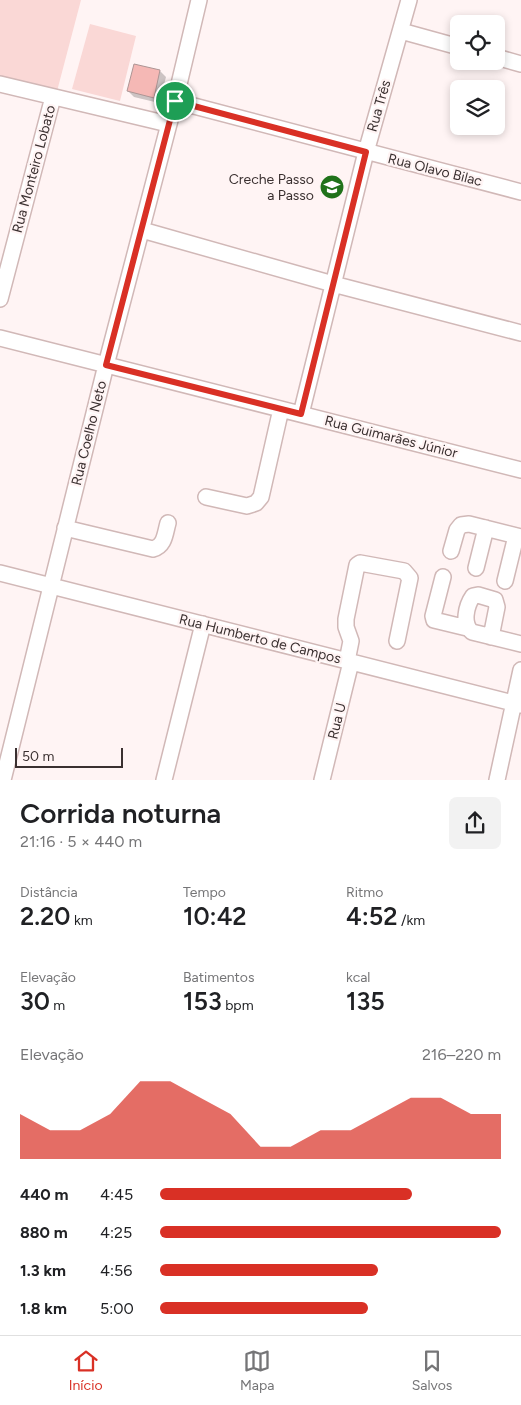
<!DOCTYPE html>
<html lang="pt">
<meta charset="utf-8">
<style>
body{margin:0;font-family:Figtree,sans-serif;background:#f2f2f2;color:#202124;height:100vh;display:flex;flex-direction:column;font-size:19px;white-space:nowrap}
*{box-sizing:border-box;margin:0}
p{font-size:16px;color:#757577}
.icon{flex:none;width:28px;height:28px;fill:none;stroke:currentColor;stroke-width:2;stroke-linecap:round;stroke-linejoin:round}
.map{position:relative;height:780px;overflow:hidden}
.details{display:flex;flex-direction:column;background:#fff;flex:1}
.details>*{flex:none}
.fabs{position:absolute;left:450px;top:15px;display:grid;gap:10px}
.fabs a{display:grid;place-items:center;width:55px;height:55px;border-radius:8px;background:#fff;box-shadow:0 2px 8px #0003;font-size:25px}
.scale{position:absolute;left:15px;bottom:12px;width:108px;box-sizing:border-box;padding-left:5px;border:2px solid #3a3030;border-top:0;font-size:14px;line-height:18px;white-space:nowrap;color:#3a3030;-webkit-text-stroke:4px #fff4f4;paint-order:stroke}
.pin{position:absolute;display:grid;place-items:center;width:42px;height:42px;color:#fff;margin:-21px;border:2px solid #fff;border-radius:50%;box-shadow:0 1px 5px #0007}
.round{display:grid;place-items:center;flex:none;width:52px;height:52px;border-radius:8px;background:#f2f2f2}
.headline{display:flex;align-items:center;justify-content:space-between;height:85px;padding:0 20px}
h1{font-size:28px;font-weight:600;line-height:38px}
.metrics{display:grid;grid-template-columns:repeat(3,1fr);gap:8px;height:85px;padding:5px 20px}
.metrics div{display:grid;align-content:center}
.metrics b{font-size:25px;font-weight:600}
.metrics small{font-size:14px;font-weight:400}
.metrics p{font-size:14px}
.chart{height:140px;padding:10px 20px}
.chart p{display:flex;justify-content:space-between}
.chart svg{width:100%;height:90px;margin-top:5px;fill:#d93025;opacity:.7}
ul{padding:0 20px;list-style:none;font-size:16px}
li{display:grid;grid-template-columns:80px 60px 1fr;align-items:center;height:38px}
li i{height:12px;border-radius:6px;background:#d93025}
.tab-bar{display:flex;justify-content:space-around;align-items:center;height:70px;border-top:1px solid #e0e0e0;background:#fff;font-size:14px;color:#757577}
.tab-bar a{display:grid;justify-items:center;gap:2px}
.tab-bar .on{color:#d93025}
.map>svg:first-child{display:block}
</style>
<div class="map">
<svg width="521" height="780" viewBox="0 0 521 780">
<rect width="100%" height="100%" fill="#fff4f4"/>
<path fill="#fad8d6" d="M0 0H81L56 95 0 80Z
M90 24 136 36 120 101 72 89Z"/>
<path fill="#0003" d="M135 66 160 71 166 77 159 103 134 97 128 91Z"/>
<path fill="#f5b8b5" stroke="#ad9594" d="M134 64 160 70 154 98 127 91Z"/>
<g fill="none" stroke-linecap="round" stroke-linejoin="round">
<defs>
<path id="minor" d="M401 31 459 47
M496 57 521 64
M0 84 168 124
M175 101 521 192
M142 230 333 284 521 333
M0 299 53 97
M0 338 521 470
M301 414 366 152 409 0
M206 497 247 506 256 503 261 497 281 409
M65 528 153 549C165 546 165 533 168 523
M451 551 457 530 461 525 469 524 521 537
M476 568 486 528
M0 573 521 705
M443 577 433 616 434 620 467 628
M505 581 516 536
M491 637 497 607 495 600 478 595 473 596C466 606 462 624 472 632L521 644
M347 661 351 641 346 627V619L356 570 357 565 360 563 404 571 410 578 397 641
M3 780 106 365 175 101 199 0
M164 780 203 624
M322 780 351 662
M497 780 521 670"/>
</defs>
<use href="#minor" stroke="#d1b8b7" stroke-width="18"/>
<use href="#minor" stroke="#fff" stroke-width="15"/>
</g>
<g fill="none" stroke-linecap="round" stroke-linejoin="round">
<defs>
<path id="route" d="M175 101 366 152 301 414 106 365Z"/>
</defs>
<use href="#route" stroke="#fff" stroke-width="10"/>
<use href="#route" stroke="#d93025" stroke-width="6"/>
</g>
<defs>
<symbol id="school-disc" viewBox="-11 -11 22 22"><circle r="9.5" fill="#20721a" stroke="#fff4f4"/><path d="M0-5L7-2L0 1L-7-2ZM-4 1L0 2.5L4 1V4Q0 6-4 4Z" fill="#fff"/></symbol>
</defs>
<g fill-rule="evenodd">
<use href="#school-disc" x="318" y="173" width="28" height="28"/>
</g>
<g text-anchor="middle" dominant-baseline="central" stroke-width="4.5" stroke-linejoin="round" paint-order="stroke">
<g font-size="14" fill="#3a3030" stroke="#fff4f4">
<text transform="translate(379 106) rotate(-74)">Rua Três</text>
<text transform="translate(34 169) rotate(-75)">Rua Monteiro Lobato</text>
<text transform="translate(435 170) rotate(14)">Rua Olavo Bilac</text>
<text transform="translate(89 433) rotate(-76)">Rua Coelho Neto</text>
<text transform="translate(391 437) rotate(14)">Rua Guimarães Júnior</text>
<text transform="translate(260 639) rotate(14)">Rua Humberto de Campos</text>
<text transform="translate(337 721) rotate(-76)">Rua U</text>
</g>
<g font-size="14" fill="#3a3030" stroke="#fff4f4" text-anchor="end">
<text x="314" y="179">Creche Passo<tspan x="314" dy="16">a Passo</tspan></text>
</g>
</g>
</svg>
<div class="fabs">
<a><svg class="icon" aria-label="locate" viewBox="0 0 24 24"><circle cx="12" cy="12" r="6"/><path d="M12 2v4M12 18v4M2 12h4M18 12h4"/></svg></a>
<a><svg class="icon" aria-label="layers" viewBox="0 0 24 24"><path d="M12 4l9 5-9 5-9-5zM3 14l9 5 9-5"/></svg></a>
</div>
<div class="scale">50 m</div>
<div class="pin" style="left:175px;top:101px;background:#1e9e55"><svg class="icon" aria-label="arrive" viewBox="0 0 24 24"><path d="M6 21V4h12l-3 4 3 4H6"/></svg></div>
</div>
<section class="details">
<div class="headline"><div><h1>Corrida noturna</h1><p>21:16 · 5 × 440 m</p></div><a class="round"><svg class="icon" aria-label="share" viewBox="0 0 24 24"><path d="M12 15V3M7 8l5-5 5 5M5 13v7h14v-7"/></svg></a></div>
<div class="metrics">
<div><p>Distância</p><b>2.20<small> km</small></b></div>
<div><p>Tempo</p><b>10:42</b></div>
<div><p>Ritmo</p><b>4:52<small> /km</small></b></div>
</div>
<div class="metrics">
<div><p>Elevação</p><b>30<small> m</small></b></div>
<div><p>Batimentos</p><b>153<small> bpm</small></b></div>
<div><p>kcal</p><b>135</b></div>
</div>
<div class="chart"><p><span>Elevação</span>216–220 m</p>
<svg viewBox="0 0 160 44" preserveAspectRatio="none"><path d="M0 44V22L10 30L20 30L30 22L40 6L50 6L60 14L70 22L80 38L90 38L100 30L110 30L120 22L130 14L140 14L150 22L160 22V44z"/></svg>
</div>
<ul>
<li><b>440 m</b>4:45<i style="width:74%"></i></li>
<li><b>880 m</b>4:25<i style="width:100%"></i></li>
<li><b>1.3 km</b>4:56<i style="width:64%"></i></li>
<li><b>1.8 km</b>5:00<i style="width:61%"></i></li>
</ul>
</section>
<nav class="tab-bar">
<a class="on"><svg class="icon" aria-label="home" viewBox="0 0 24 24"><path d="M3 11l9-7 9 7M6 9v11h12V9"/></svg>Início</a>
<a><svg class="icon" aria-label="map" viewBox="0 0 24 24"><path d="M3 6l6-2 6 2 6-2v14l-6 2-6-2-6 2zM9 4v14M15 6v14"/></svg>Mapa</a>
<a><svg class="icon" aria-label="saved" viewBox="0 0 24 24"><path d="M7 4h10v16l-5-4-5 4z"/></svg>Salvos</a>
</nav>
